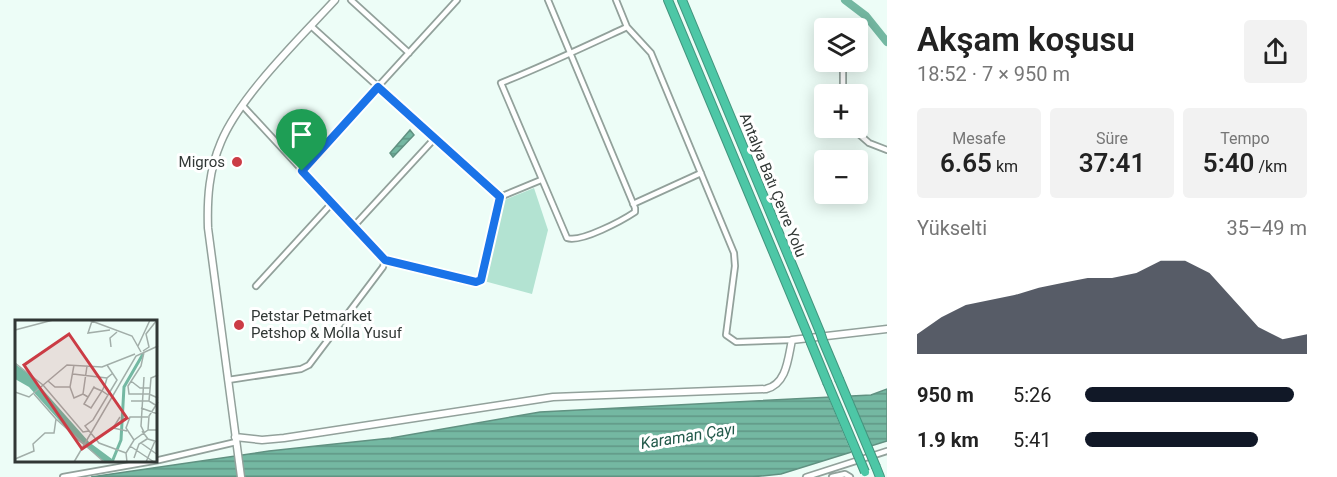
<!DOCTYPE html>
<html lang="tr">
<meta charset="utf-8">
<style>
body{margin:0;font-family:Roboto,sans-serif;background:#f2f2f2;color:#222;height:100vh;display:flex;flex-direction:column;font-size:22px;white-space:nowrap}
*{box-sizing:border-box;margin:0}
p{font-size:20px;color:#767676}
.icon{flex:none;width:33px;height:33px;fill:none;stroke:currentColor;stroke-width:2;stroke-linecap:round;stroke-linejoin:round}
.map{position:relative;flex:1;overflow:hidden}
.sheet{display:flex;flex-direction:column;background:#fff;width:450px}
.sheet>*{flex:none}
.fabs{position:absolute;left:814px;top:18px;display:grid;gap:12px}
.fabs a{display:grid;place-items:center;width:54px;height:54px;border-radius:6px;background:#fff;box-shadow:0 3px 15px #0003;font-size:30px}
.pin{position:absolute;display:grid;place-items:center;width:51px;height:51px;color:#fff;margin:-62px -26px;border-radius:50% 50% 50% 0;rotate:-45deg;box-shadow:0 0 6px #0007}
.pin .icon{rotate:45deg}
.round{display:grid;place-items:center;flex:none;width:63px;height:63px;border-radius:6px;background:#f2f2f2}
.overview{display:flex;align-items:center;justify-content:space-between;height:102px;padding:0 30px}
h1{font-size:33px;font-weight:600;line-height:45px}
.figures{display:grid;grid-template-columns:repeat(3,1fr);gap:9px;height:102px;padding:6px 30px}
.figures div{display:grid;align-content:center;border-radius:6px;background:#f2f2f2;text-align:center}
.figures b{font-size:26px;font-weight:600}
.figures small{font-size:16px;font-weight:400}
.figures p{font-size:16px}
.chart{height:168px;padding:12px 30px}
.chart p{display:flex;justify-content:space-between}
.chart svg{width:100%;height:108px;margin-top:6px;fill:#111827;opacity:.7}
ul{padding:0 30px;list-style:none;font-size:20px}
li{display:grid;grid-template-columns:96px 72px 1fr;align-items:center;height:45px}
li i{height:15px;border-radius:8px;background:#111827}
main{display:flex;flex:1;min-height:0}
.map>svg:first-child{display:block}
</style>
<main>
<div class="map">
<svg width="887" height="477" viewBox="0 0 887 477">
<defs>
<pattern id="water-rules" width="6" height="5" patternUnits="userSpaceOnUse" patternTransform="scale(1.5)"><rect width="6" height="5" fill="#74b8a2"/><path d="M0 2.5h6" fill="none" stroke="#609685"/></pattern>
</defs>
<rect width="100%" height="100%" fill="#edfdf7"/>
<path fill="#b3e3d2" d="M534 188 548 230 532 294 484 281 502 201Z"/>
<path fill="url(#water-rules)" stroke="#609181" stroke-width="1.5" d="M410 130 414 135 393 157 390 153Z
M887 389V441L781 474 751 477H91L269 451 391 438 540 412 871 395Z"/>
<path fill="#edfdf7" d="M850 393 872 449 852 454 827 394Z"/>
<g fill="none" stroke-linecap="round" stroke-linejoin="round">
<path stroke="#74b8a2" stroke-width="8" d="M845 0 866 16 887 42"/>
<defs>
<path id="street" d="M351 0 409 53
M548 0 635 208V212C623 220 581 243 567 238L501 83C544 66 586 46 627 27
M616 0 627 27 651 53 734 253 735 266 726 335 736 342 792 340
M311 26 500 197 541 180
M843 94V62
M852 128 869 143 887 150
M301 171 457 0
M633 204 701 173
M354 226 435 138
M385 260 476 282 481 280 500 197
M256 286 332 203
M228 380 301 369 309 365 383 267 385 260 243 106
M63 477 159 460 236 442
M806 477 887 451
M832 477 845 474 850 477"/>
<path id="secondary" d="M235 437 262 440 284 438 553 397 766 389C787 384 788 358 792 340L887 329
M241 477 208 228C207 198 209 170 221 142 240 96 300 38 335 0"/>
<path id="highway" d="M668 0 807 333
M682 0 820 332
M823 341 839 379
M811 343 827 382
M876 467 880 477"/>
</defs>
<use href="#street" stroke="#92a19b" stroke-width="8"/>
<use href="#secondary" stroke="#92a19b" stroke-width="9"/>
<use href="#highway" stroke="#43957e" stroke-width="10"/>
<use href="#street" stroke="#fff" stroke-width="4.5"/>
<use href="#secondary" stroke="#fff" stroke-width="6"/>
<use href="#highway" stroke="#4dc7a6" stroke-width="8"/>
<defs>
<path id="highway-bridge" d="M820 332 823 341
M807 333 811 343
M839 379 876 467
M827 382 865 472"/>
</defs>
<use href="#highway-bridge" stroke="#43957e" stroke-width="10" stroke-linecap="butt"/>
<use href="#highway-bridge" stroke="#4dc7a6" stroke-width="8"/>
</g>
<g fill="none" stroke-linecap="round" stroke-linejoin="round">
<defs>
<path id="route" d="M378 87 500 197 481 280 476 282 385 260 302 171Z"/>
</defs>
<use href="#route" stroke="#fff" stroke-width="12"/>
<use href="#route" stroke="#1a73e8" stroke-width="8"/>
</g>
<g fill="#cb3c45" stroke="#fff" stroke-width="2">
<circle cx="237" cy="162" r="6"/>
<circle cx="239" cy="325" r="6"/>
</g>
<g text-anchor="middle" dominant-baseline="central" stroke-width="6" stroke-linejoin="round" paint-order="stroke">
<g font-size="15" fill="#313735" stroke="#fff" text-anchor="end">
<text x="225" y="162">Migros</text>
<text x="251" y="316" text-anchor="start">Petstar Petmarket<tspan x="251" dy="17">Petshop &amp; Molla Yusuf</tspan></text>
</g>
<g font-size="15" fill="#313735" stroke="#fff">
<text transform="translate(773 185) rotate(68)">Antalya Batı Çevre Yolu</text>
</g>
<g font-size="16" font-style="italic" fill="#235a4b" stroke="#fff">
<text transform="translate(688 436) rotate(-9)">Karaman Çayı</text>
</g>
</g>
<g transform="translate(15 320)">
<rect width="142" height="142" fill="#edfdf7"/>
<path d="M0 44 14 54 74 122 101 142H90L61 119 14 67 0 59Z" fill="#74b8a2"/>
<path fill="none" stroke="#74b8a2" stroke-width="3" d="M97 142 106 120 109 67 128 34"/>
<path fill="none" stroke="#a2aea9" stroke-width="1.5" d="M74 0 117 16 126 32M77 1 73 13 95 10M0 10 38 0M123 26 135 0M96 27 95 18 102 12M128 31 134 27 131 14 142 0M129 32 126 46 113 66 114 74H134L143 78M0 43 28 65M92 45 102 60 78 100 70 106 84 123 111 133M72 46 68 74 73 77M58 54 92 58M129 57 126 106 129 112M33 61 40 67H55L59 45M116 61 125 68H135M28 65 68 112 74 111M27 66 52 45 87 47 120 34M55 67 59 78 68 74M0 72 14 77 27 66M93 75 87 71 80 68 79 67 69 84 76 88 87 71 90 65 92 58 98 53M116 81H134L142 86M134 81 136 58 143 55M126 88 143 94M105 97 98 108 112 111M41 99 89 142M133 110 134 96 143 82M127 111 133 119 143 122M119 120 111 108 115 97H133M126 123 143 135M115 126 139 142M119 138 124 124 132 119M0 139 19 131 18 124 30 113H39L41 99 19 74M59 142 121 36 143 26M112 142 111 133 119 120 133 110H143M131 142 140 121"/>
<path fill="#cb3c45" fill-opacity="0.15" stroke="#cb3c45" stroke-width="3" d="M54 14 112 98 67 129 9 45Z"/>
<rect width="142" height="142" fill="none" stroke="#313735" stroke-width="3"/>
</g>
</svg>
<div class="fabs">
<a><svg class="icon" aria-label="layers" viewBox="0 0 24 24"><path d="M12 4l9 5-9 5-9-5zM3 14l9 5 9-5"/></svg></a>
<a>+</a>
<a>−</a>
</div>
<div class="pin" style="left:302px;top:171px;background:#1e9e55"><svg class="icon" aria-label="arrive" viewBox="0 0 24 24"><path d="M6 21V4h12l-3 4 3 4H6"/></svg></div>
</div>
<section class="sheet">
<div class="overview"><div><h1>Akşam koşusu</h1><p>18:52 · 7 × 950 m</p></div><a class="round"><svg class="icon" aria-label="share" viewBox="0 0 24 24"><path d="M12 15V3M7 8l5-5 5 5M5 13v7h14v-7"/></svg></a></div>
<div class="figures">
<div><p>Mesafe</p><b>6.65<small> km</small></b></div>
<div><p>Süre</p><b>37:41</b></div>
<div><p>Tempo</p><b>5:40<small> /km</small></b></div>
</div>
<div class="chart"><p><span>Yükselti</span>35–49 m</p>
<svg viewBox="0 0 160 44" preserveAspectRatio="none"><path d="M0 44V36L10 29L20 24L30 22L40 20L50 17L60 15L70 13L80 13L90 11L100 6L110 6L120 11L130 22L140 33L150 38L160 36V44z"/></svg>
</div>
<ul>
<li><b>950 m</b>5:26<i style="width:94%"></i></li>
<li><b>1.9 km</b>5:41<i style="width:78%"></i></li>
</ul>
</section>
</main>
